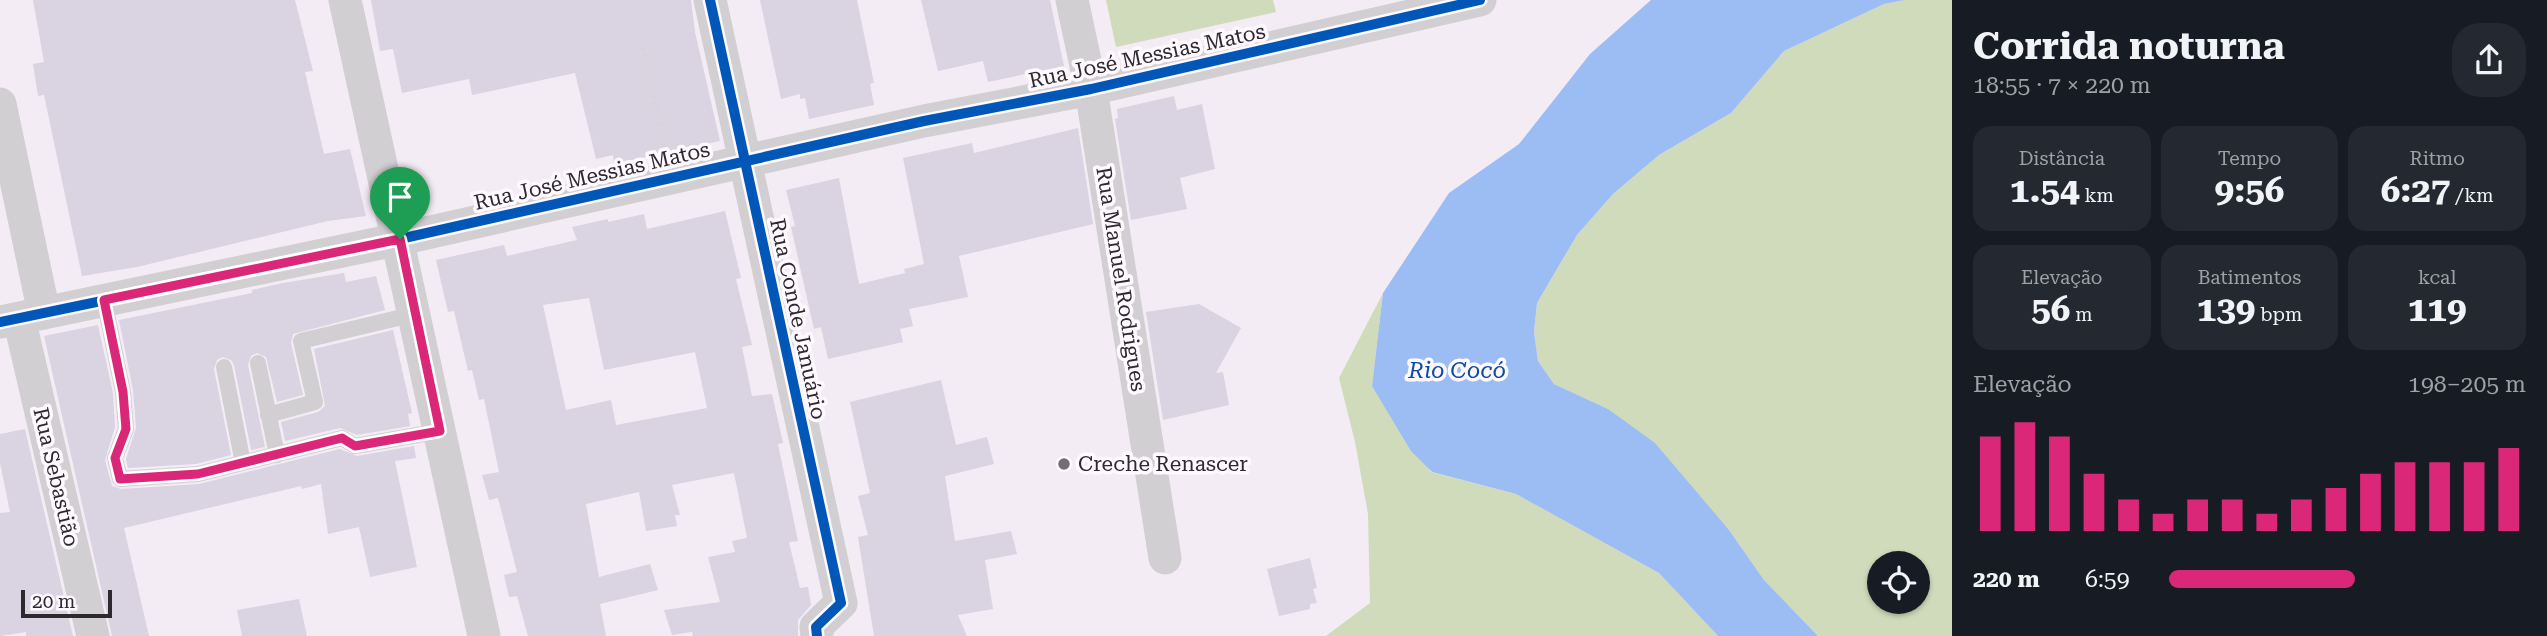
<!DOCTYPE html>
<html lang="pt">
<meta charset="utf-8">
<style>
body{margin:0;font-family:"Roboto Serif",serif;background:#242831;color:#f1f3f6;height:100vh;display:flex;flex-direction:column;font-size:26px;white-space:nowrap}
*{box-sizing:border-box;margin:0}
p{font-size:23px;color:#9ea1a6}
.icon{flex:none;width:38px;height:38px;fill:none;stroke:currentColor;stroke-width:2;stroke-linecap:round;stroke-linejoin:round}
.map{position:relative;flex:1;overflow:hidden}
.drawer{display:flex;flex-direction:column;background:#171b24;width:595px}
.drawer>*{flex:none}
.tools{position:absolute;left:1867px;top:551px;display:grid;gap:14px}
.tools a{display:grid;place-items:center;width:63px;height:63px;border-radius:50%;background:#171b24;box-shadow:0 2px 5px #0004;font-size:35px}
.scale{position:absolute;left:21px;bottom:18px;width:91px;box-sizing:border-box;padding-left:7px;border:4px solid #2e292f;border-top:0;font-size:19px;line-height:24px;white-space:nowrap;color:#2e292f;-webkit-text-stroke:5px #fef9ff;paint-order:stroke}
.pin{position:absolute;display:grid;place-items:center;width:60px;height:60px;color:#fff;margin:-72px -30px;border-radius:50% 50% 50% 0;rotate:-45deg;box-shadow:0 0 7px #0007}
.pin .icon{rotate:45deg}
.round{display:grid;place-items:center;flex:none;width:74px;height:74px;border-radius:28px;background:#242831}
.headline{display:flex;align-items:center;justify-content:space-between;height:119px;padding:0 21px}
h1{font-size:38px;font-weight:700;line-height:52px}
.stats{display:grid;grid-template-columns:repeat(3,1fr);gap:10px;height:119px;padding:7px 21px}
.stats div{display:grid;align-content:center;border-radius:18px;background:#242831;text-align:center}
.stats b{font-size:35px;font-weight:700}
.stats small{font-size:19px;font-weight:400}
.stats p{font-size:19px}
.chart{height:196px;padding:14px 21px}
.chart p{display:flex;justify-content:space-between}
.chart svg{width:100%;height:126px;margin-top:7px;stroke:#db2777;stroke-width:6}
ul{padding:0 21px;list-style:none;font-size:23px}
li{display:grid;grid-template-columns:112px 84px 1fr;align-items:center;height:52px}
li i{height:18px;border-radius:9px;background:#db2777}
main{display:flex;flex:1;min-height:0}
.map>svg:first-child{display:block}
</style>
<main>
<div class="map">
<svg width="1952" height="636" viewBox="0 0 1952 636">
<rect width="100%" height="100%" fill="#f3ecf4"/>
<path fill="#d0dbbb" fill-rule="evenodd" d="M1106 0H1273L1276 12 1116 47Z
M1905 0H1952V636H1818L1764 580 1729 530 1608 409 1554 384 1538 361 1534 332 1537 303 1577 235 1613 194 1659 155 1731 113 1784 51 1884 4ZM1880 564H1918V602H1880Z
M1383 293 1372 386 1431 472 1516 494 1659 573 1718 636H1326L1370 603 1368 514 1355 442 1339 378Z"/>
<path fill="#9cbdf4" d="M1651 0H1905L1884 4 1784 51 1731 113 1659 155 1613 194 1577 235 1537 303 1534 332 1538 361 1554 384 1608 409 1655 443 1729 530 1764 580 1818 636H1718L1659 573 1516 494 1432 472 1411 451 1372 386 1383 293 1449 193 1519 144 1590 54Z"/>
<path fill="#dad3e1" fill-rule="evenodd" d="M33 0H295L313 71 305 72 324 154 350 149 366 216 328 221 137 267 82 276 44 95 38 96 33 64 44 62Z
M371 0H691L695 32 720 141 614 164 613 155 596 159 575 73 472 95 469 79 402 93 393 49 380 51Z
M760 0H857L874 83 870 84 874 105 809 119 805 98 800 99V94L781 99Z
M921 0H1050L1064 66 988 82 983 61 938 71Z
M1174 96 1177 110 1202 104 1215 169 1180 178 1187 209 1131 220 1115 119 1118 118 1117 109Z
M1078 128 1093 224 959 256 968 297 909 309 913 326 900 329 903 342 828 359 821 327 814 329 791 227 795 226 786 190 839 178 859 284 905 273 904 269 924 264 903 158 972 143 974 153Z
M725 211 741 278 736 279 752 345 742 347 752 396 772 394 783 443 778 444 798 541 789 542 800 588 808 587 811 605 798 620V636H693L692 632 672 635 664 610 720 602 708 557 735 552 732 541 747 538 734 473 672 485 680 515H675L677 526 646 531 639 492 586 504 599 577 650 564 658 590 600 604 606 636H528L517 596 509 597 504 575 517 572 498 498 489 500 482 475 499 472 484 399 479 400 472 370 468 371 454 311 448 312 436 260 504 245 507 256 577 240 572 227 608 219V222L644 214 647 229ZM589 298 604 370 695 352 707 408 616 425 611 400 566 410 543 305Z
M344 273 346 282 376 276 385 310 293 334 291 343 303 395 277 402 266 357 257 353 251 356 248 365 265 447 251 450 234 365 231 360 223 357 217 360 214 369 231 455 196 464 128 468 126 459 136 428 133 390 119 320 252 293V290L283 283Z
M1199 304 1241 328 1216 373 1223 372 1229 405 1163 420 1146 312Z
M98 325 113 393 115 427 105 460 112 486 121 489 199 484 340 449 357 456 414 446 416 458 395 461 417 567 370 577 359 527 328 534 321 484 302 489 301 486 124 528 149 636H112L44 336Z
M393 330 412 413 408 414 410 426 357 435 340 428 285 441 281 422 318 412 325 406 314 349Z
M941 380 956 445 987 437 994 464 945 476 955 541 1011 531 1017 554 985 560 993 609 958 615 967 636H874L858 537 868 535 858 496 870 493 850 402Z
M25 429 73 636H26V632L0 636V513L10 512 0 463V434Z
M1310 558 1317 588 1313 589 1317 603 1310 604V609L1279 616 1267 569Z
M299 599 307 636H242L237 610Z"/>
<g fill="none" stroke-linecap="round" stroke-linejoin="round">
<path stroke="#d6d4d6" stroke-width="4.5" stroke-dasharray="2 5" stroke-linecap="butt" d="M643 48 665 149"/>
<path stroke="#d2cfd2" stroke-width="16" d="M104 300 123 392 126 429 115 458 120 479 198 474 342 438 355 446 440 431
M258 363 277 455
M224 367 243 463
M268 415 315 402 301 341 415 314"/>
<path stroke="#d2cfd2" stroke-width="33" d="M345 0 484 636
M710 0 841 603 816 627 817 636
M1072 0 1091 89 1165 558
M0 104 44 313
M19 318 93 636
M0 322 400 239 924 121 1091 89 1480 0"/>
<defs>
<path id="cycleway" d="M710 0 841 603 816 627 817 636
M0 322 400 239 924 121 1091 89 1480 0"/>
</defs>
<use href="#cycleway" stroke="#fef9ff" stroke-width="15"/>
<use href="#cycleway" stroke="#0057b8" stroke-width="10"/>
</g>
<g fill="none" stroke-linecap="round" stroke-linejoin="round">
<defs>
<path id="route" d="M400 239 440 431 355 446 342 438 198 474 120 479 115 458 126 429 123 392 104 300Z"/>
</defs>
<use href="#route" stroke="#fff" stroke-width="14"/>
<use href="#route" stroke="#db2777" stroke-width="9"/>
</g>
<circle fill="#736d74" stroke="#fef9ff" stroke-width="2.5" cx="1064" cy="464" r="7"/>
<g text-anchor="middle" dominant-baseline="central" stroke-width="7" stroke-linejoin="round" paint-order="stroke">
<g font-size="21" fill="#2e292f" stroke="#fef9ff">
<text transform="translate(1147 56) rotate(-12)">Rua José Messias Matos</text>
<text transform="translate(592 176) rotate(-13)">Rua José Messias Matos</text>
<text transform="translate(1121 279) rotate(81)">Rua Manuel Rodrigues</text>
<text transform="translate(798 319) rotate(78)">Rua Conde Januário</text>
<text transform="translate(56 477) rotate(77)">Rua Sebastião</text>
</g>
<g font-size="21" fill="#2e292f" stroke="#fef9ff" text-anchor="start">
<text x="1078" y="464">Creche Renascer</text>
</g>
<g font-size="23" font-style="italic" fill="#0d4da2" stroke="#fef9ff">
<text x="1457" y="370">Rio Cocó</text>
</g>
</g>
</svg>
<div class="tools">
<a><svg class="icon" aria-label="locate" viewBox="0 0 24 24"><circle cx="12" cy="12" r="6"/><path d="M12 2v4M12 18v4M2 12h4M18 12h4"/></svg></a>
</div>
<div class="scale">20 m</div>
<div class="pin" style="left:400px;top:239px;background:#1e9e55"><svg class="icon" aria-label="arrive" viewBox="0 0 24 24"><path d="M6 21V4h12l-3 4 3 4H6"/></svg></div>
</div>
<section class="drawer">
<div class="headline"><div><h1>Corrida noturna</h1><p>18:55 · 7 × 220 m</p></div><a class="round"><svg class="icon" aria-label="share" viewBox="0 0 24 24"><path d="M12 15V3M7 8l5-5 5 5M5 13v7h14v-7"/></svg></a></div>
<div class="stats">
<div><p>Distância</p><b>1.54<small> km</small></b></div>
<div><p>Tempo</p><b>9:56</b></div>
<div><p>Ritmo</p><b>6:27<small> /km</small></b></div>
</div>
<div class="stats">
<div><p>Elevação</p><b>56<small> m</small></b></div>
<div><p>Batimentos</p><b>139<small> bpm</small></b></div>
<div><p>kcal</p><b>119</b></div>
</div>
<div class="chart"><p><span>Elevação</span>198–205 m</p>
<svg viewBox="0 0 160 44" preserveAspectRatio="none"><path d="M5 44V11M15 44V6M25 44V11M35 44V24M45 44V33M55 44V38M65 44V33M75 44V33M85 44V38M95 44V33M105 44V29M115 44V24M125 44V20M135 44V20M145 44V20M155 44V15"/></svg>
</div>
<ul>
<li><b>220 m</b>6:59<i style="width:52%"></i></li>
</ul>
</section>
</main>
